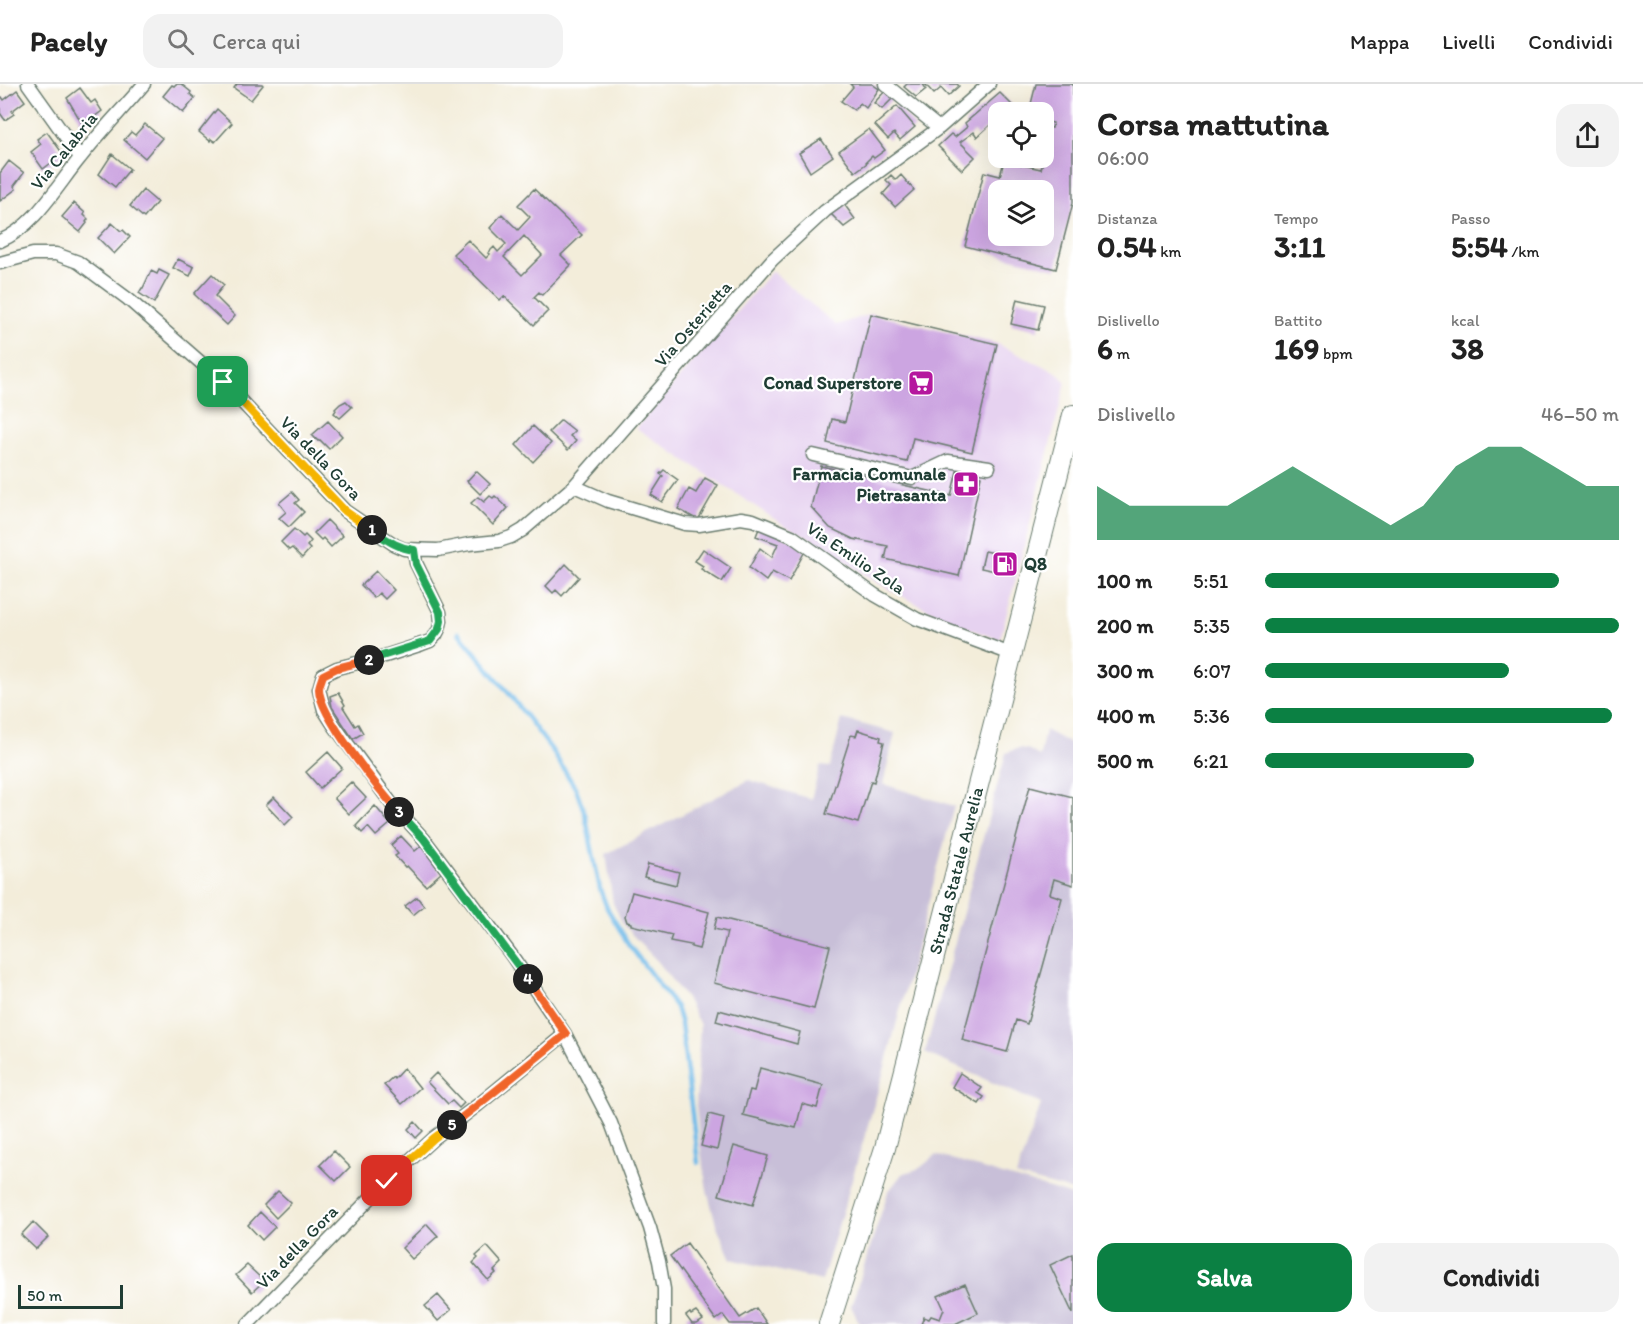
<!DOCTYPE html>
<html lang="it">
<meta charset="utf-8">
<style>
body{margin:0;font-family:Itim,sans-serif;background:#f2f2f2;color:#222;height:100vh;display:flex;flex-direction:column;font-size:22px;white-space:nowrap}
*{box-sizing:border-box;margin:0}
p{font-size:20px;color:#767676}
.icon{flex:none;width:33px;height:33px;fill:none;stroke:currentColor;stroke-width:2;stroke-linecap:round;stroke-linejoin:round}
.map{position:relative;flex:1;overflow:hidden}
.details{display:flex;flex-direction:column;background:#fff;width:570px}
.details>*{flex:none}
.tools{position:absolute;left:988px;top:18px;display:grid;gap:12px}
.tools a{display:grid;place-items:center;width:66px;height:66px;border-radius:12px;background:#fff;box-shadow:0 6px 24px #0002;font-size:30px}
.scale{position:absolute;left:18px;bottom:15px;width:105px;box-sizing:border-box;padding-left:6px;border:3px solid #1f3d34;border-top:0;font-size:16px;line-height:21px;white-space:nowrap;color:#1f3d34;-webkit-text-stroke:4px #fff;paint-order:stroke}
.pin{position:absolute;display:grid;place-items:center;width:51px;height:51px;color:#fff;margin:-26px;border-radius:12px;box-shadow:0 3px 9px #0006}
.km{position:absolute;width:30px;height:30px;margin:-15px;border-radius:50%;background:#222;color:#fff;font-size:16px;line-height:30px;text-align:center}
.round{display:grid;place-items:center;flex:none;width:63px;height:63px;border-radius:18px;background:#f2f2f2}
.summary{display:flex;align-items:center;justify-content:space-between;height:102px;padding:0 24px}
h1{font-size:33px;font-weight:700;line-height:45px}
.figures{display:grid;grid-template-columns:repeat(3,1fr);gap:9px;height:102px;padding:6px 24px}
.figures div{display:grid;align-content:center}
.figures b{font-size:30px;font-weight:700}
.figures small{font-size:16px;font-weight:400}
.figures p{font-size:16px}
.chart{height:168px;padding:12px 24px}
.chart p{display:flex;justify-content:space-between}
.chart svg{width:100%;height:108px;margin-top:6px;fill:#0b8043;opacity:.7}
.primary-button{display:flex;gap:12px;margin-top:auto;padding:12px 24px}
.primary-button a{flex:1;height:69px;border-radius:18px;background:#0b8043;color:#fff;font-size:24px;font-weight:700;line-height:69px;text-align:center}
.primary-button a+a{background:#f2f2f2;color:#222}
ul{padding:0 24px;list-style:none;font-size:20px}
li{display:grid;grid-template-columns:96px 72px 1fr;align-items:center;height:45px}
li i{height:15px;border-radius:8px;background:#0b8043}
header{display:flex;align-items:center;gap:36px;box-sizing:border-box;height:84px;padding:0 30px;background:#fff;border-bottom:2px solid #e0e0e0}
header strong{font-size:28px}
nav{display:flex;gap:33px;margin-inline-start:auto;font-size:21px}
.search{width:420px;height:54px;background:#f2f2f2;display:flex;align-items:center;gap:15px;box-sizing:border-box;padding:0 21px;border-radius:18px;color:#767676;font-size:22px}
main{display:flex;flex:1;min-height:0}
.map>svg:first-child{display:block}
</style>
<header>
<strong>Pacely</strong>
<div class="search"><svg class="icon" aria-label="search" viewBox="0 0 24 24"><circle cx="10" cy="10" r="6"/><path d="M15 15l6 6"/></svg>Cerca qui</div>
<nav><a>Mappa</a><a>Livelli</a><a>Condividi</a></nav>
</header>
<main>
<div class="map">
<svg width="1073" height="1240" viewBox="0 0 1073 1240">
<rect width="100%" height="100%" fill="#fff"/>
<filter id="ink" filterUnits="userSpaceOnUse"><feTurbulence type="fractalNoise" baseFrequency=".0167" numOctaves="2"/><feDisplacementMap in="SourceGraphic" scale="12" xChannelSelector="R" yChannelSelector="G"/><feConvolveMatrix kernelMatrix="1 2 1 2 8 2 1 2 1" color-interpolation-filters="sRGB"/></filter>
<filter id="wash" filterUnits="userSpaceOnUse"><feTurbulence type="fractalNoise" baseFrequency=".008" numOctaves="4" result="noise"/><feDisplacementMap in="SourceGraphic" scale="24" xChannelSelector="R" yChannelSelector="G"/><feGaussianBlur stdDeviation="1.35" result="paint"/><feColorMatrix in="noise" values="0 0 0 0 0 0 0 0 0 0 0 0 0 0 0 0 0 1.4 0 .05"/><feComposite in="paint" operator="in"/></filter>
<g filter="url(#wash)">
<rect width="100%" height="100%" fill="#f3edda"/>
<path fill="#e6d2f0" d="M772 187 836 241 871 230 997 260 1056 288 1066 298 1000 556 954 539 879 500 808 453 782 440 636 344Z"/>
<path fill="#c8bfd8" d="M842 635 895 649 883 700 954 722 883 990 822 1197 731 1175 716 1140 707 1106 701 1068 696 1022 700 941 687 916 657 877 623 841 613 819 606 770 749 696 811 715 820 682 830 683Z
M1045 646 1073 661V1107L1016 1092 1041 1020 925 969 1006 669 1019 664 1030 666 1040 673Z
M936 1071 1073 1112V1240H860L851 1222 888 1108 902 1090 920 1084Z"/>
<g fill="none" stroke-linecap="round" stroke-linejoin="round">
<path stroke="#71bbe9" stroke-width="4.5" d="M459 549 511 612 551 665 576 705 585 730 600 805 607 824 629 861 676 923 681 940 698 1079"/>
</g>
<g id="blocks">
<path fill="#cca5e1" fill-rule="evenodd" d="M176 0H181L191 8 190 10 195 14 183 29 163 12 172 1 174 2Z
M237 0H262L263 1 251 16 234 4Z
M850 0H872L879 5 866 24 860 19 854 26 841 17 853 3Z
M907 0H923L926 5 916 13 904 3Z
M925 0H957L959 2 948 12 941 4 934 10Z
M1036 0H1073V119L1056 185 965 162 984 88 1000 92 1004 77 1041 85 1044 74V59L1048 43 1052 44 1053 39 1044 37V28H1029ZM999 106H1044V152H999Z
M80 4 91 19 95 16 102 27 83 41 67 14Z
M887 5 896 11 882 25 874 19Z
M17 6 25 17 12 27 14 30 5 36 0 29V14L2 13 4 16Z
M1000 9 1012 21 1004 28H999V33L977 53 974 48 960 58 975 73 962 86 938 62 951 50 955 53 967 43 965 39Z
M897 22 915 43 900 56 894 49 888 55 875 41Z
M217 25 232 39 215 58 211 55 210 57 199 48Z
M145 40 162 54 145 74 124 56 131 48 135 51Z
M869 45 885 66 874 74 872 72 866 78 867 79 855 88 839 67Z
M47 48 63 70 43 85 31 68 41 60 37 55Z
M821 55 833 72 810 88 799 69Z
M112 70 130 85 115 103 99 90Z
M9 77 24 89 14 102 16 105 0 117V89Z
M891 91 896 96 901 91 914 106 895 123 883 110 891 101 886 96Z
M534 105 582 151 561 171 571 181 542 211 539 208 534 213 548 227 534 241 504 212 500 216 453 170 468 156 486 174 490 170 488 169 494 163 498 168 506 160 490 144 502 130 518 146 530 133 518 121ZM524 152 542 171 522 191 504 173Z
M143 106 157 118 144 134 130 122Z
M74 119 85 129 84 131 88 135 86 138 87 139 80 148 62 133Z
M844 120 855 135 844 143 831 130Z
M112 139 121 147 123 146 130 153 114 170 98 154Z
M178 175 194 183 190 192 173 184Z
M159 186 169 191 154 219 139 209 142 204H143L151 187 157 190Z
M212 190 224 201 215 212 235 232 227 241 194 210Z
M1017 215 1044 221 1038 246 1011 240Z
M871 230 997 260 972 368 913 354 907 378 827 359 832 335 845 338Z
M346 317 352 323 340 334 334 329 336 326 335 325 340 320Z
M561 336 575 347 570 352 576 357 568 366 549 348Z
M328 337 342 352 329 365 320 356 318 357 312 351Z
M533 342 551 359 533 378 516 361Z
M821 382 951 412 957 387 981 392 959 492 885 475 888 462 853 455 830 444 811 423Z
M664 386 678 396 662 418 651 411 663 392 660 390Z
M476 387 490 400 480 410 467 397Z
M705 394 718 401 698 436 678 425 689 405 696 409Z
M292 408 299 416 295 419 304 428 289 443 279 434 286 428 279 419Z
M490 412 493 414 495 412 508 424 493 441 471 419 478 413 484 418Z
M327 436 343 452 331 463 323 454 321 456 314 449Z
M760 442 794 457 805 467 789 497 772 488 766 497 749 484 760 464 772 473 778 460 756 452Z
M294 445 303 453 305 451 311 457 307 462 310 465 302 474 292 464 289 466 281 458Z
M703 465 731 484 722 498 701 485 703 482 695 477Z
M985 467 1013 473 1009 490 981 484Z
M566 480 579 493 562 512 556 506 553 509 546 502Z
M376 487 394 506 385 515 379 509 374 514 361 501Z
M338 609 345 621 343 623 355 642 358 640 363 649 353 655 332 623 330 612Z
M858 646 881 653 880 657 884 658 874 698 871 697 858 739 826 730 851 651 856 652Z
M328 668 342 684 320 704 306 688Z
M351 698 366 714 349 730 334 714Z
M1030 702 1073 713V801L1054 795 1050 810 1062 814 1027 940 1016 936 1007 968 962 956Z
M274 713 293 733 285 741 266 721Z
M375 722 390 740 376 752 368 743 362 749 356 742Z
M401 752 415 767 421 762 441 789 426 802 407 782 405 783 395 772 398 770 391 761Z
M648 780 679 788 676 801 644 793Z
M632 808 709 828 699 865 691 863V861L670 857 672 851 631 841V839L627 838 625 832Z
M417 813 424 822 413 831 405 822Z
M717 833 830 862 814 925 714 899 727 848 714 845Z
M719 926 800 948 797 960 716 937Z
M404 984 420 1004 402 1020 384 1001 393 993 394 995Z
M760 984 823 1001 817 1024 802 1020 796 1044 743 1031 750 1006 754 1007Z
M436 989 464 1019 459 1024 452 1017 448 1020 427 998Z
M960 989 982 1004 978 1009 984 1013 979 1020 952 1003Z
M709 1030 724 1034 717 1066 701 1062Z
M415 1038 423 1047 416 1054 408 1045Z
M734 1062 768 1072 753 1121 719 1111Z
M334 1067 350 1083 336 1097 320 1081Z
M278 1107 291 1119 276 1134 264 1121Z
M260 1128 275 1143 262 1156 248 1141Z
M33 1138 48 1153 36 1165 21 1151Z
M427 1140 438 1152 412 1175 402 1164Z
M687 1159 740 1234 756 1224 767 1240H730L723 1231 716 1236 670 1172Z
M487 1162 502 1179 494 1187 496 1189 488 1196 473 1179 478 1174 476 1172Z
M1073 1170V1230L1050 1181Z
M247 1181 264 1197 252 1208 236 1191Z
M965 1200 978 1229 955 1240H921L924 1233 929 1235 931 1232 940 1235 944 1225 938 1212Z
M438 1211 451 1226 438 1237 425 1222Z
M696 1228 703 1236 697 1240H692L686 1232 690 1229 691 1231Z"/>
</g>
</g>
<g filter="url(#ink)">
<use href="#blocks" fill-opacity="0" stroke="#697b6e" stroke-width="1.5"/>
<g fill="none" stroke-linecap="round" stroke-linejoin="round">
<defs>
<path id="street" d="M28 0 80 73
M885 0 939 44
M0 157C35 142 57 102 80 74 100 48 123 25 144 0
M0 179 33 170H56L78 178 128 215 223 298 345 427 395 461 404 465 438 466 469 460 499 457 511 453 523 446 574 402 772 176 825 127 939 44 989 0
M813 371 912 394 948 377 989 383
M574 402 608 417 685 440 699 441 741 434 753 436 792 452 875 511 917 535 1011 570
M414 466 416 479 440 528 441 537 439 545 436 551 430 557 422 560 385 572 337 584 323 591 319 605 324 626 333 640 391 719 424 755 474 821 512 872 565 950 611 1039 650 1144 659 1177 664 1205V1240
M248 1240 387 1097 434 1054 478 1021 565 950"/>
<g id="primary">
<path id="s1" d="M829 1240 885 1064 1073 331"/>
</g>
</defs>
<use href="#street" stroke="#697b6e" stroke-width="15"/>
<use href="#primary" stroke="#697b6e" stroke-width="22"/>
<use href="#street" stroke="#fff" stroke-width="12"/>
<use href="#primary" stroke="#fff" stroke-width="20"/>
</g>
</g>
<g fill="none" stroke-linecap="round" stroke-linejoin="round" filter="url(#ink)">
<defs>
<path id="split-1" d="M223 298 345 427 372 446"/>
<path id="split-2" d="M369 576 430 557 439 545 441 537 440 528 416 480 414 466C397 464 386 455 372 446"/>
<path id="split-3" d="M369 576 337 584 323 591C322 595 319 601 319 605 319 631 380 707 399 728"/>
<path id="split-4" d="M399 728 424 755 528 895"/>
<path id="split-5" d="M452 1041 478 1021 566 950 528 895"/>
<path id="split-6" d="M387 1097 434 1054 452 1041"/>
</defs>
<use href="#split-1" stroke="#fff" stroke-width="12"/>
<use href="#split-2" stroke="#fff" stroke-width="12"/>
<use href="#split-3" stroke="#fff" stroke-width="12"/>
<use href="#split-4" stroke="#fff" stroke-width="12"/>
<use href="#split-5" stroke="#fff" stroke-width="12"/>
<use href="#split-6" stroke="#fff" stroke-width="12"/>
<use href="#split-1" stroke="#f5b400" stroke-width="8"/>
<use href="#split-2" stroke="#22a559" stroke-width="8"/>
<use href="#split-3" stroke="#f0652b" stroke-width="8"/>
<use href="#split-4" stroke="#22a559" stroke-width="8"/>
<use href="#split-5" stroke="#f0652b" stroke-width="8"/>
<use href="#split-6" stroke="#f5b400" stroke-width="8"/>
</g>
<defs>
<symbol id="supermarket-square" viewBox="-11 -11 22 22"><rect x="-9" y="-9" width="18" height="18" rx="4" fill="#b5179e" stroke="#fff"/><path d="M-6-5.5h2.5l.6 2H6L4.5 2H-2.5L-4.4-4H-6ZM-1.5 3.2a1.3 1.3 0 1 0 .1 0ZM3 3.2a1.3 1.3 0 1 0 .1 0Z" fill="#fff"/></symbol>
<symbol id="pharmacy-square" viewBox="-11 -11 22 22"><rect x="-9" y="-9" width="18" height="18" rx="4" fill="#b5179e" stroke="#fff"/><path d="M-2-6h4v4h4v4h-4v4h-4v-4h-4v-4h4Z" fill="#fff"/></symbol>
<symbol id="fuel-square" viewBox="-11 -11 22 22"><rect x="-9" y="-9" width="18" height="18" rx="4" fill="#b5179e" stroke="#fff"/><path d="M-5.5-6h7V0h2V4h1.3V-2.5L3-4.5l.8-.8L6-3V5H2.5V1h-1V6h-7ZM-4.2-4.7v3.2H.2V-4.7Z" fill="#fff"/></symbol>
</defs>
<g fill-rule="evenodd">
<use href="#supermarket-square" x="906" y="284" width="30" height="30"/>
<use href="#pharmacy-square" x="951" y="385" width="30" height="30"/>
<use href="#fuel-square" x="990" y="465" width="30" height="30"/>
</g>
<g text-anchor="middle" dominant-baseline="central" stroke-width="4.5" stroke-linejoin="round" paint-order="stroke">
<g font-size="18" fill="#1f3d34" stroke="#fff">
<text transform="translate(64 67) rotate(-51)">Via Calabria</text>
<text transform="translate(693 240) rotate(-49)">Via Osterietta</text>
<text transform="translate(321 374) rotate(46)">Via della Gora</text>
<text transform="translate(856 474) rotate(34)">Via Emilio Zola</text>
<text stroke="none"><textPath href="#s1" startOffset="471">Strada Statale Aurelia</textPath></text>
<text transform="translate(297 1163) rotate(-46)">Via della Gora</text>
</g>
<g font-size="18" font-weight="bold" fill="#1f3d34" stroke="#fff" text-anchor="end">
<text x="902" y="299">Conad Superstore</text>
<text x="946" y="390">Farmacia Comunale<tspan x="946" dy="21">Pietrasanta</tspan></text>
<text x="1024" y="480" text-anchor="start">Q8</text>
</g>
</g>
</svg>
<div class="tools">
<a><svg class="icon" aria-label="locate" viewBox="0 0 24 24"><circle cx="12" cy="12" r="6"/><path d="M12 2v4M12 18v4M2 12h4M18 12h4"/></svg></a>
<a><svg class="icon" aria-label="layers" viewBox="0 0 24 24"><path d="M12 4l9 5-9 5-9-5zM3 14l9 5 9-5"/></svg></a>
</div>
<div class="scale">50 m</div>
<div class="pin" style="left:223px;top:298px;background:#1e9e55"><svg class="icon" aria-label="arrive" viewBox="0 0 24 24"><path d="M6 21V4h12l-3 4 3 4H6"/></svg></div>
<div class="pin" style="left:387px;top:1097px;background:#d93025"><svg class="icon" aria-label="check" viewBox="0 0 24 24"><path d="M5 12l5 5 9-10"/></svg></div>
<b class="km" style="left:372px;top:446px">1</b>
<b class="km" style="left:369px;top:576px">2</b>
<b class="km" style="left:399px;top:728px">3</b>
<b class="km" style="left:528px;top:895px">4</b>
<b class="km" style="left:452px;top:1041px">5</b>
</div>
<section class="details">
<div class="summary"><div><h1>Corsa mattutina</h1><p>06:00</p></div><a class="round"><svg class="icon" aria-label="share" viewBox="0 0 24 24"><path d="M12 15V3M7 8l5-5 5 5M5 13v7h14v-7"/></svg></a></div>
<div class="figures">
<div><p>Distanza</p><b>0.54<small> km</small></b></div>
<div><p>Tempo</p><b>3:11</b></div>
<div><p>Passo</p><b>5:54<small> /km</small></b></div>
</div>
<div class="figures">
<div><p>Dislivello</p><b>6<small> m</small></b></div>
<div><p>Battito</p><b>169<small> bpm</small></b></div>
<div><p>kcal</p><b>38</b></div>
</div>
<div class="chart"><p><span>Dislivello</span>46–50 m</p>
<svg viewBox="0 0 160 44" preserveAspectRatio="none"><path d="M0 44V22L10 30L20 30L30 30L40 30L50 22L60 14L70 22L80 30L90 38L100 30L110 14L120 6L130 6L140 14L150 22L160 22V44z"/></svg>
</div>
<ul>
<li><b>100 m</b>5:51<i style="width:83%"></i></li>
<li><b>200 m</b>5:35<i style="width:100%"></i></li>
<li><b>300 m</b>6:07<i style="width:69%"></i></li>
<li><b>400 m</b>5:36<i style="width:98%"></i></li>
<li><b>500 m</b>6:21<i style="width:59%"></i></li>
</ul>
<div class="primary-button"><a>Salva</a><a>Condividi</a></div>
</section>
</main>
